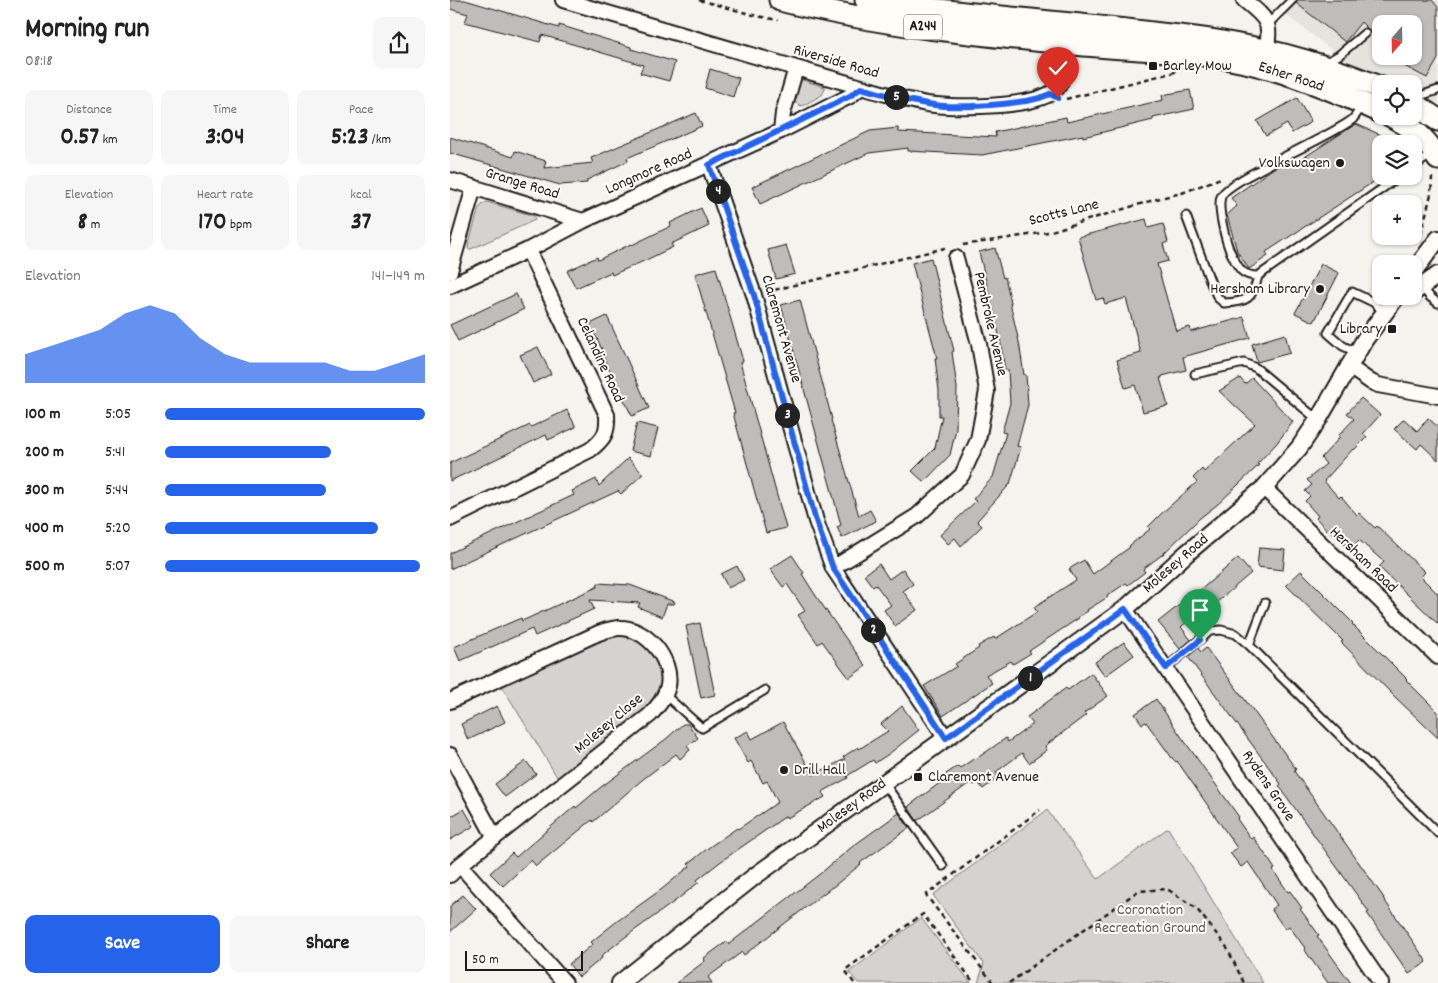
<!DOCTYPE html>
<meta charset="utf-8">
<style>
body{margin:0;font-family:Dekko,sans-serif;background:#f6f6f6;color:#222;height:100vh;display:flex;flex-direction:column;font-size:19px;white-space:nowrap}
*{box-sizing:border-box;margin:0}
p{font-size:16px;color:#767676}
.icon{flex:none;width:28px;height:28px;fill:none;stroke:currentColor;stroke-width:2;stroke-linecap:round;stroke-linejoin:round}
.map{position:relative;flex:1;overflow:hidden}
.details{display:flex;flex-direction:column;background:#fff;width:450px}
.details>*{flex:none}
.needle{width:32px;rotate:200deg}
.fabs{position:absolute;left:922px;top:15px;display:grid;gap:10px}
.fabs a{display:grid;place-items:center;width:50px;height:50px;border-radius:10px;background:#fff;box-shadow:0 1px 4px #0004;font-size:25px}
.scale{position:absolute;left:15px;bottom:12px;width:118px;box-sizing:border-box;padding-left:5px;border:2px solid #1c1c1c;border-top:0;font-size:14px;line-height:18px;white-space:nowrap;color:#1c1c1c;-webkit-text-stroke:4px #fdfcf7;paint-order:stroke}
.pin{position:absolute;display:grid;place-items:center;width:42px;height:42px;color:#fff;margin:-51px -21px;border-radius:50% 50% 50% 0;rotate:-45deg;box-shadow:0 0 5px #0007}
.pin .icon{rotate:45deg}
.km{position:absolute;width:25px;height:25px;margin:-12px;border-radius:50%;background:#222;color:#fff;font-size:14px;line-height:25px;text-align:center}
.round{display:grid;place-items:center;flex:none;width:52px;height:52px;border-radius:10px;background:#f6f6f6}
.summary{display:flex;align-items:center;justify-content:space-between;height:85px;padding:0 25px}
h1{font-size:28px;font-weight:800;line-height:38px}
.stats{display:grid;grid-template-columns:repeat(3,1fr);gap:8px;height:85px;padding:5px 25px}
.stats div{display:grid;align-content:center;border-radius:10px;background:#f6f6f6;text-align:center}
.stats b{font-size:25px;font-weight:800}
.stats small{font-size:14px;font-weight:400}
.stats p{font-size:14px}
.chart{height:140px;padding:10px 25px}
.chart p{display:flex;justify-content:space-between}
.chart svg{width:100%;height:90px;margin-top:5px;fill:#2563eb;opacity:.7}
.primary-button{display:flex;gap:10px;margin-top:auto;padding:10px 25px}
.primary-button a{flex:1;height:58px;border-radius:10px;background:#2563eb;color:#fff;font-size:20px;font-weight:800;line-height:58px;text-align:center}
.primary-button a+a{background:#f6f6f6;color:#222}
ul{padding:0 25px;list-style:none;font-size:16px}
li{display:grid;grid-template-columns:80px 60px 1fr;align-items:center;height:38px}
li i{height:12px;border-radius:6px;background:#2563eb}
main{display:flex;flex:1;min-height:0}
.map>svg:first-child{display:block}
</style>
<main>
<section class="details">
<div class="summary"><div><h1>Morning run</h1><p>08:18</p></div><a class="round"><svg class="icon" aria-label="share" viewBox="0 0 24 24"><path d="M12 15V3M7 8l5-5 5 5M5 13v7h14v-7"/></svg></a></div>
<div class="stats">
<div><p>Distance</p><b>0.57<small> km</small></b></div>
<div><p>Time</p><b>3:04</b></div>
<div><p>Pace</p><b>5:23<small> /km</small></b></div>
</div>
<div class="stats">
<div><p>Elevation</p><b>8<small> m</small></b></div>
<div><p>Heart rate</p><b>170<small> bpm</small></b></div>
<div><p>kcal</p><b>37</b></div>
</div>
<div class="chart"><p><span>Elevation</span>141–149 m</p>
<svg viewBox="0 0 160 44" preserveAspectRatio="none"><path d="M0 44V30L10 26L20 22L30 18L40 10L50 6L60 10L70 22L80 30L90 34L100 34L110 34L120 34L130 38L140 38L150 34L160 30V44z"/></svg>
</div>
<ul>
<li><b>100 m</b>5:05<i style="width:100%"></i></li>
<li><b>200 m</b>5:41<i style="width:64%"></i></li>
<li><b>300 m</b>5:44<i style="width:62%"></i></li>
<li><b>400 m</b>5:20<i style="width:82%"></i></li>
<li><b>500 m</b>5:07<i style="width:98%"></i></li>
</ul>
<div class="primary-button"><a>Save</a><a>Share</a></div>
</section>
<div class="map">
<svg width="988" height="983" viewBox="0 0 988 983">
<rect width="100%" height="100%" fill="#f4f3ee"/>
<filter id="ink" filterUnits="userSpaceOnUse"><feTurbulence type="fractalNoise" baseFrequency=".02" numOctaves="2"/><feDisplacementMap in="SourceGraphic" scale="10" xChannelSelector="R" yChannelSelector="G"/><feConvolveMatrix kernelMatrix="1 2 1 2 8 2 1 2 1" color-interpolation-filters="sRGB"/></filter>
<g filter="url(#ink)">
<path fill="#e4e3de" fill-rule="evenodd" d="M837 0H988V103L964 92V84H946L896 61 830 10ZM931 24H964V56H931Z"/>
<path fill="#d4d3cf" stroke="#787876" d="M352 80 375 87V89L372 95 352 106 347 104 343 99 349 81Z
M37 202 84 216 85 220 21 249H18V246L29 208 33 204Z
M169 628 211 653 215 695 112 785 47 678Z
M597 810 648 879 718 828 813 983H528L534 964 483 895Z
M471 918 521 983H408L399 972Z"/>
<path fill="#bebdba" stroke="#1c1c1c" d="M0 0H15L109 28V25L181 47V49L225 62 219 81 190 73 193 65 92 35 90 42 15 22 18 14 0 9Z
M847 0H982L988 7V59L977 78 935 56H964V24H931V46L919 30 911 22 895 42 846 3Z
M260 69 289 78 283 97 255 88Z
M740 90 744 109 703 118V120L633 137V135L532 155 458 151V148L419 153 310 204 302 187 420 131 448 128 449 132 546 137 545 132 616 117 617 122 713 100 712 95Z
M847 98 861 122 842 133 837 124 816 136 807 121Z
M246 113 252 126 177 158 178 161 137 180V183L110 185 0 153V137L63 157 65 151 96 161 94 168 143 163 141 158Z
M906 124 931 135V177L816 252 818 256 799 269 787 251 777 215 787 206 781 198 825 167 838 161 842 165Z
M251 208 259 226 221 244 223 247 196 260 162 275 161 272 126 288 117 271 147 257 148 260 181 244 182 245 221 226 220 223Z
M696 219 698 228 713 224 718 242 713 244 718 261 707 264 726 331 740 327 741 332 794 317 800 338 733 357 736 370 712 376V378H710L718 406 693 412 685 385 675 388 667 360 691 353 676 298 655 304 653 298 646 300 628 237Z
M336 245 345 274 326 279 318 250Z
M545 248 553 278 555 277 561 303H560L569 342 574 375H576L578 405 567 446 571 447 560 484 527 521 532 526 511 546 505 538 498 544 490 535 526 501 523 499 543 477 556 433 552 432 560 403 558 370H555L550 339 529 252Z
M481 258 504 351 502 352 507 388 506 429 500 455 474 482 462 471 485 448 492 416H489V391L485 358H487L462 263Z
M871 264 889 273 864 322 845 313Z
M266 268 293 361 290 362 336 528 316 533 283 413H285L245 274Z
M66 294 74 309 8 341 0 325Z
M350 300 382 419 381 420 409 516 420 510 426 521 392 538 387 527 391 525 331 305Z
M157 316 199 408 182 416 153 357 155 356 140 324Z
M835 334 840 353 807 362 802 344Z
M88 347 101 374 83 383 70 355Z
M790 378 795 384 802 378 843 422 826 444 807 464 809 465 768 504 750 518 713 554 693 569 695 572 678 585 676 583 657 596 658 597 637 610 638 611 628 617 629 618 579 651 581 653 563 664 561 661 536 675 542 683 493 716 474 686 507 666 505 664 529 648 528 646 544 637 545 639 587 612 584 607 626 580 619 569 634 560 643 574 680 547 679 546 700 529 698 527 713 512 747 482 743 478 752 469 754 472 805 424 769 391Z
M911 398 930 415 913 434 917 437 904 450 903 449 874 481 889 498 891 496 907 515 909 513 925 528 927 526 975 572 971 577 988 594V624L929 567 934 562 909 540 900 550 881 532 880 533 866 518 868 516 855 501 860 496 855 491 862 485 857 480 876 464 871 458 890 437 888 436 904 419 897 413Z
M117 410 126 427 98 440 96 435 0 481V463L80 425 81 427Z
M978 418 988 427V460L971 444 967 449 944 429 954 419 967 431Z
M187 423 208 428 201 456 180 451Z
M178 458 193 474 171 494 168 491 0 569V553L124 495 122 491 146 479 149 486Z
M809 548 835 550 833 570 807 567Z
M342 555 354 573 352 574 366 596 394 636 416 666 399 678 372 641 368 644 348 615 355 611 337 584 333 587 320 569Z
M788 558 801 573 753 614 750 611 731 627 741 640 730 649 708 622 747 591 748 592Z
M429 564 439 579 453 569 463 584 453 591 467 610 445 626 434 610 441 605 426 585 423 587 414 575Z
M287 566 294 580 278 588 271 574Z
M851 571 903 623 902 624 957 679 956 680 988 712V738L944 696 891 642 893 641 836 585Z
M148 583 180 585 225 602 224 604H217L212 617 188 607 190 603 140 600 144 609 85 636 82 629 10 661 4 647 71 618 72 621 147 587Z
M250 623 265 695 251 698 236 626Z
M674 642 684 655 655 676 645 662Z
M748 648 751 652 756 648 802 709 846 769 844 771 934 898H933L977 962 959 974 917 913 919 912 829 786 831 784 738 657Z
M641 673 658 696 634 713 636 715 595 746 597 750 579 763 572 753 546 772 549 777 533 789 528 782 524 785 521 782 467 821 458 807 460 805 498 777 496 774 508 766 510 768 525 758 526 759 556 738 558 742 583 724 577 717 616 688 618 690Z
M706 699 728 732 789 817 787 819 801 839 803 837 813 851 825 869 823 870 838 892 840 891 852 908 850 909 869 935 867 936 901 983H878L854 949 855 948 839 926 835 929 821 909 827 905 798 862 791 867 780 853 787 848 741 781 727 761 726 762 722 758 696 722 692 724 685 714Z
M47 706 55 722 18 740 11 724Z
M452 706 469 730 440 753 425 763 423 760 397 776 398 778 372 792 375 797 337 818 336 816 270 862 247 880 249 882 228 899 174 938 151 956 152 958 129 977 119 964 143 944 141 942 166 922 212 889 240 866 238 864 258 848 287 828 288 829 328 802 317 781 313 783 301 761 298 763 284 738 298 731 302 739 333 722 363 775 395 759 393 757 408 747 409 749 438 731 431 724Z
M233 724H238L248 738 237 746 240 750 230 759 226 754 192 780 143 822 142 820 86 866 81 860 53 886 40 873 62 853 66 857 125 806 126 808 151 787 216 739Z
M76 761 86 774 55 797 45 784Z
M14 809 24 826 0 840V817Z
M449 813 459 828 410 863 411 864 383 887H382L294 955 292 952 258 977 262 983H226L255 961 254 958 276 942 279 944 371 873 403 846Z
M13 895 26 909 0 932V906Z"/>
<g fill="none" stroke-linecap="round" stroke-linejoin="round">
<defs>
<path id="service" d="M817 25 842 0
M877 62 889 55 915 33
M964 98 988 90
M912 106C909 111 906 115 903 119 882 137 776 180 771 197 767 208 776 243 781 253 788 267 791 276 808 276L950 176
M964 166 982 154
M736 216 762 286 768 298 774 303C797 302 803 299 808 276
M964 277 980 297 988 303
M906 352 893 346 878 333 902 292 923 302 934 312
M745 374 794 363 806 368 868 420
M799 645 815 603
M716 668 760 631 771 630 786 634 799 645 988 833
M215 695 252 728 315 690
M434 783 493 866"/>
<path id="minor" d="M113 0 411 87C433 93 455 100 477 104 503 108 590 109 607 88 616 77 615 57 617 44
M794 0C815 17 823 22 816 51
M331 131 333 113 346 68
M259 165 304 295 366 521 383 568 496 738
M0 180 133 221
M0 271 24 187
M0 286 78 250 133 221 331 131 400 96 411 87
M898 366 921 382 928 385 988 396
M814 488 988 657
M0 519 140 450C154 439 158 433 157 415L78 250
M383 568 467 516 512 475 528 440 537 391 529 344 506 258
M675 609 931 983
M0 701 142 636C150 632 159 629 168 628 195 626 223 659 218 686 215 698 208 706 200 715L10 865 0 875
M0 755 45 838
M10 865 115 983"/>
<path id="tertiary" d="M964 271 988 239
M964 292 988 275
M170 983 305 876 675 609 737 553 814 488 849 448 868 420 915 339 947 296"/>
<path id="primary" d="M330 0C423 24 520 34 615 43 677 50 739 49 800 63 845 74 889 92 931 112
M416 0C502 14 590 20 676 30 710 34 745 37 778 43 828 51 885 68 931 88
M964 104 988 120
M941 116C962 127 976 138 988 159"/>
</defs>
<use href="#service" stroke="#1c1c1c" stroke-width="11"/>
<use href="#minor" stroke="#1c1c1c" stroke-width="18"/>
<use href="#tertiary" stroke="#1c1c1c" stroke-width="20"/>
<use href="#primary" stroke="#1c1c1c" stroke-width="25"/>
<path stroke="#1c1c1c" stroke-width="2.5" stroke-dasharray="5 4" stroke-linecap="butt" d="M249 0 307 16 328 20
M616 99 729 71
M971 234 981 194 982 177
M513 245 598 232 710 198 732 193 773 177
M316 292 495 248
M404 983 395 970 473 914 524 983
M543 983 476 895 590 810
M559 983 688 891 717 889 746 908 776 946 794 983"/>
<use href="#service" stroke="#fdfcf7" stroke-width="7"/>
<use href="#minor" stroke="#fdfcf7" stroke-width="14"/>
<use href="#tertiary" stroke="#fdfcf7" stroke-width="16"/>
<use href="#primary" stroke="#fdfcf7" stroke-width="21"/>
</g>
</g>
<g fill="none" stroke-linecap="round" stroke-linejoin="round" filter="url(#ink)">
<defs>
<path id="route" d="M608 98 600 94C585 101 569 102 552 104 532 106 513 107 494 106 466 104 438 95 411 88L400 96 366 113 259 165 304 295 366 521 383 568 496 738 675 609 716 668 750 640"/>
</defs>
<use href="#route" stroke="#fff" stroke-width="10"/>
<use href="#route" stroke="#2563eb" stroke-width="6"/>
</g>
<g fill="#1c1c1c" stroke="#fdfcf7" stroke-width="2">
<rect x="698" y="61" width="10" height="10" rx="2.5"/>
<circle cx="890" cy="163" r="5"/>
<circle cx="870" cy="289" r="5"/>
<rect x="937" y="324" width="10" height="10" rx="2.5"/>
<circle cx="334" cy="770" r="5"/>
<rect x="463" y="772" width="10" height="10" rx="2.5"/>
</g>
<g text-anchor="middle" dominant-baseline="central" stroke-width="4" stroke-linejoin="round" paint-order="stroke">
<rect fill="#fdfcf7" stroke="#605f5e" stroke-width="1" x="454" y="14.5" width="38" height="25" rx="4"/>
<g font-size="15" font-weight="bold" fill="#1c1c1c">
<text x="473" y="27">A244</text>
</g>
<g font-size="16" fill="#1c1c1c" stroke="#fdfcf7">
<text transform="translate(386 62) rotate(16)">Riverside Road</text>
<text transform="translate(841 77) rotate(18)">Esher Road</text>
<text transform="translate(199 172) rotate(-24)">Longmore Road</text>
<text transform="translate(72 184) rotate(17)">Grange Road</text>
<text transform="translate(614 213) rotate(-14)">Scotts Lane</text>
<text transform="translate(540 324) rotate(77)">Pembroke Avenue</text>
<text transform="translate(331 329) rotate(74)">Claremont Avenue</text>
<text transform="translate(150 360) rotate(65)">Celandine Road</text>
<text transform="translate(913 560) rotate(44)">Hersham Road</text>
<text transform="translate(726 564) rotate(-41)">Molesey Road</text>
<text transform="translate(159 724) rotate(-40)">Molesey Close</text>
<text transform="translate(818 786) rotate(56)">Rydens Grove</text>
<text transform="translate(402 806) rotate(-36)">Molesey Road</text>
</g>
<g font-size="16" fill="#1c1c1c" stroke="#fdfcf7" text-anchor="start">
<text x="713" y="66">Barley Mow</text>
<text x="880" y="163" text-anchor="end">Volkswagen</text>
<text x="860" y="289" text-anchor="end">Hersham Library</text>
<text x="932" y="329" text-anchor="end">Library</text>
<text x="344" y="770">Drill Hall</text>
<text x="478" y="777">Claremont Avenue</text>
</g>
<g font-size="16" fill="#5c5c5b" stroke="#fdfcf7">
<text x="700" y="910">Coronation<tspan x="700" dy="18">Recreation Ground</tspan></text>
</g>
</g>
</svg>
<div class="fabs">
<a><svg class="needle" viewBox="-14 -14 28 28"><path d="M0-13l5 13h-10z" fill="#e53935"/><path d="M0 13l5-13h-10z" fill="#767676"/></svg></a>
<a><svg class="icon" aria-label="locate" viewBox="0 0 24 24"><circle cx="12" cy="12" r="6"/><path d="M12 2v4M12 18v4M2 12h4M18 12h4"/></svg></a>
<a><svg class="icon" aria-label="layers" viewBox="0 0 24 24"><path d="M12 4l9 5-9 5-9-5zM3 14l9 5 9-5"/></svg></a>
<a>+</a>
<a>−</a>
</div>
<div class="scale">50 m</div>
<div class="pin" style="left:750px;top:640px;background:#1e9e55"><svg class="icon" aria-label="arrive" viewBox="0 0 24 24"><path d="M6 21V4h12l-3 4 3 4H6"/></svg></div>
<div class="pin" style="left:608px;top:98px;background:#d93025"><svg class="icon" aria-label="check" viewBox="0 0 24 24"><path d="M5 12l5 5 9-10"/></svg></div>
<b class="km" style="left:580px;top:678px">1</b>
<b class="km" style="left:423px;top:630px">2</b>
<b class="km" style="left:337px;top:415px">3</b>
<b class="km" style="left:268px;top:191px">4</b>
<b class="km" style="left:446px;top:97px">5</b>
</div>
</main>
